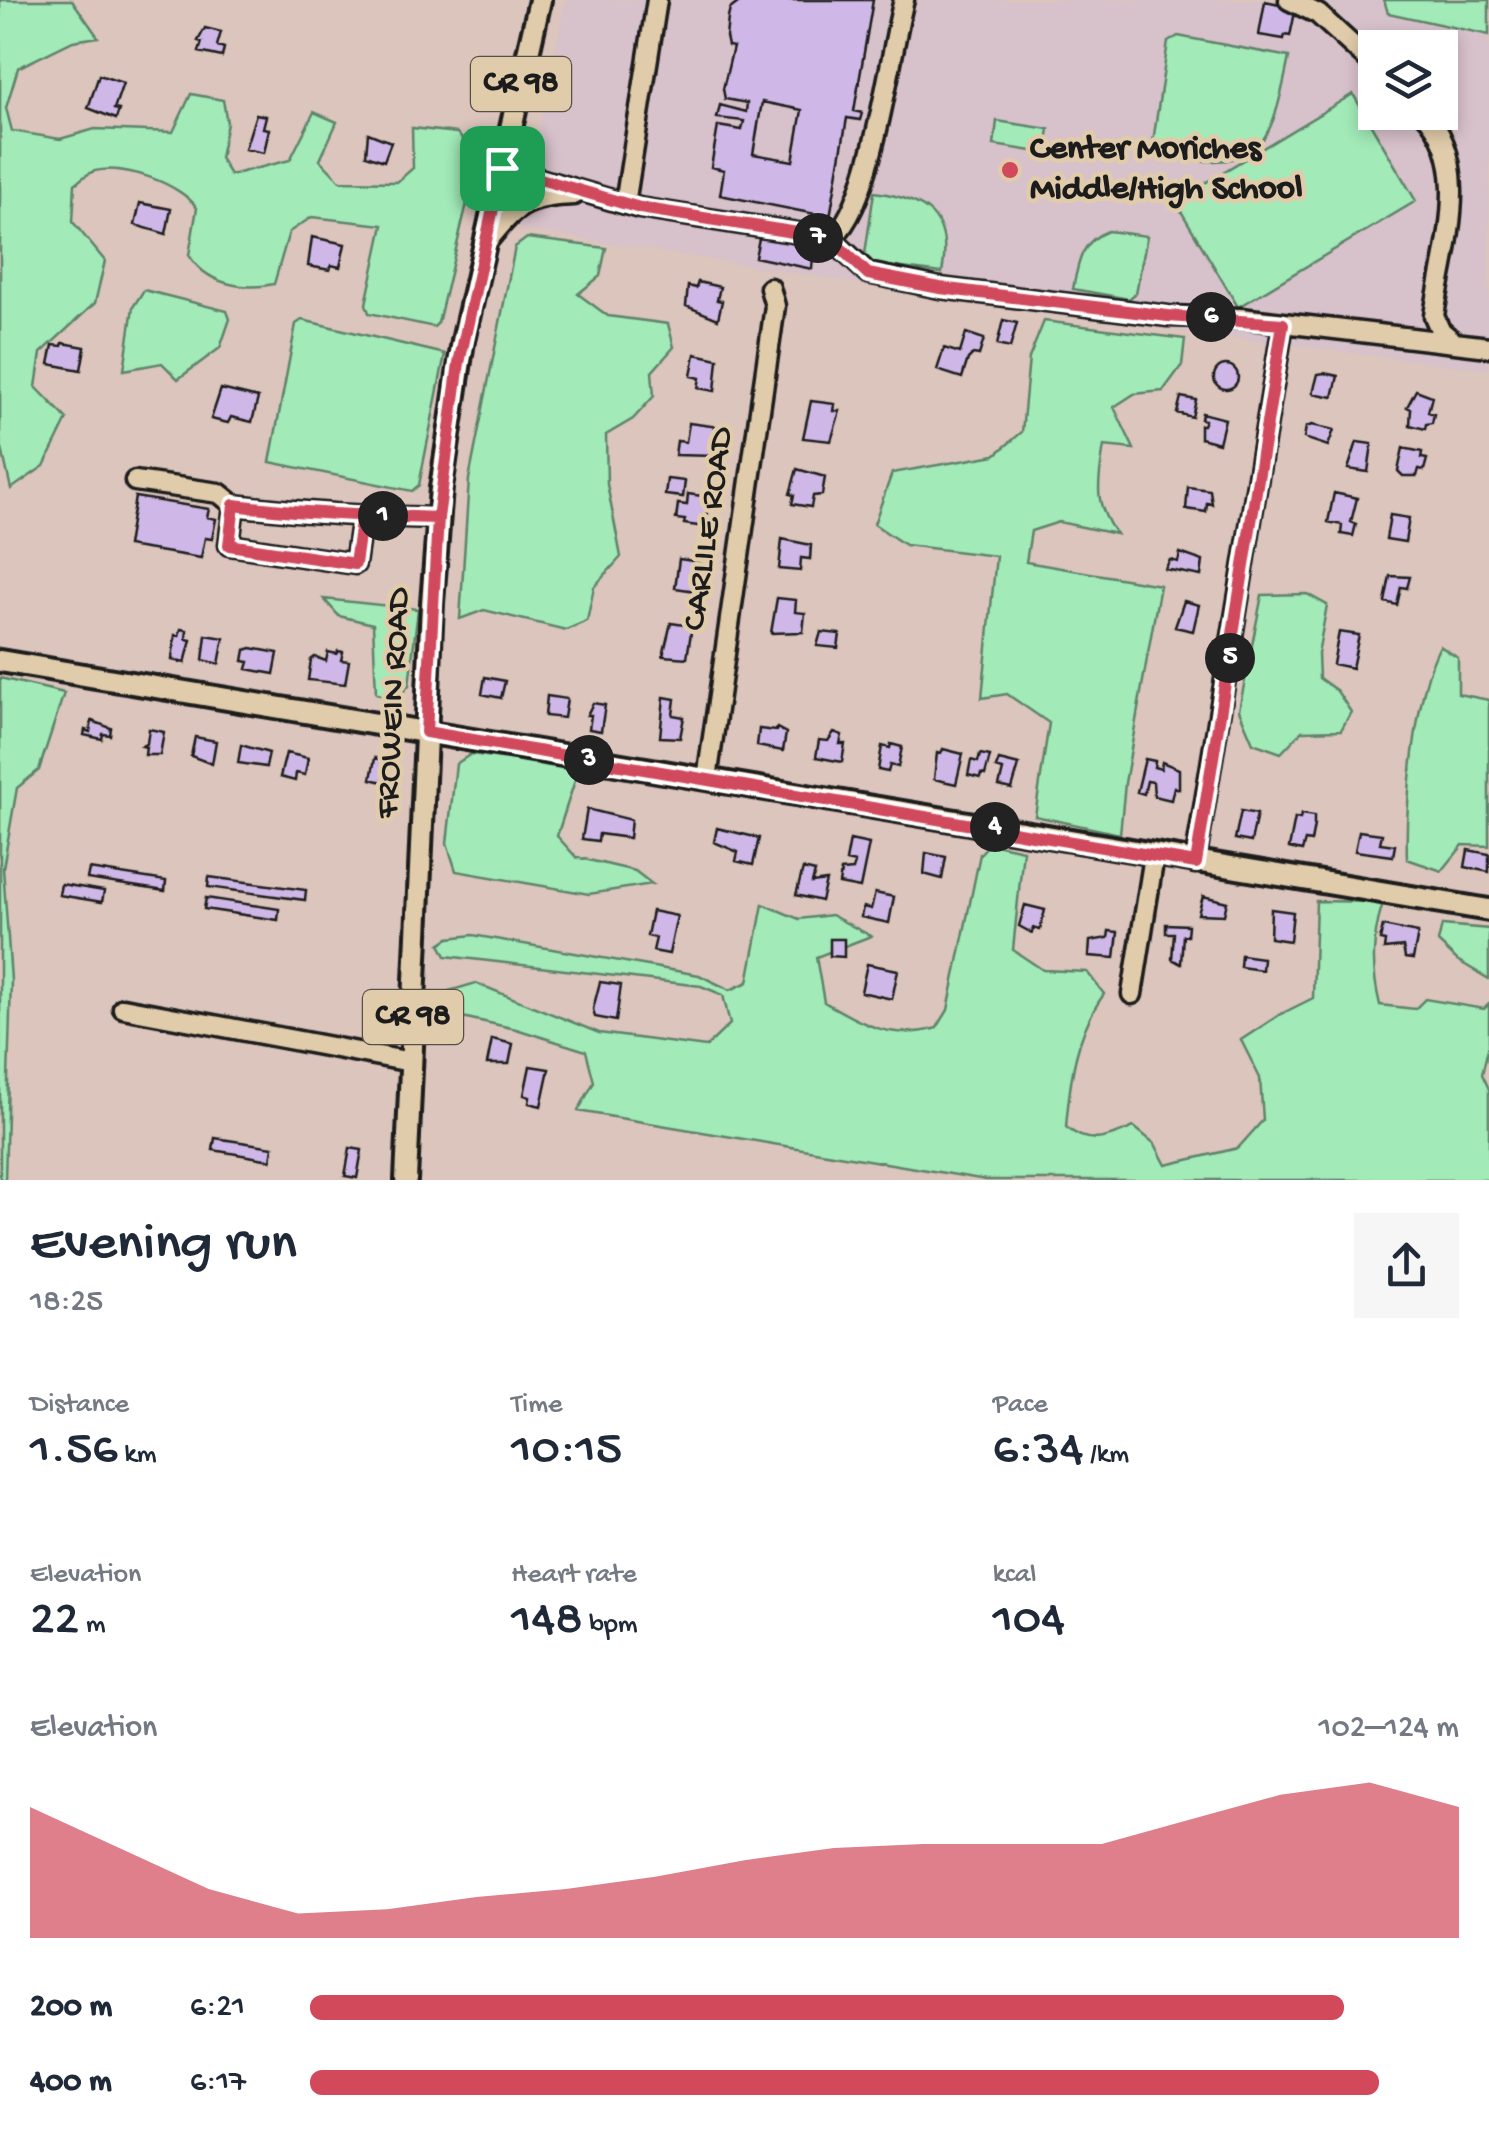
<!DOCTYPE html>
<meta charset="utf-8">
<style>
body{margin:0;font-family:"Gochi Hand",sans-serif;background:#f6f6f7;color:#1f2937;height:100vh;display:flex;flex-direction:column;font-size:38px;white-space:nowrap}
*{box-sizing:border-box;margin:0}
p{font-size:32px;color:#747a83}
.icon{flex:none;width:55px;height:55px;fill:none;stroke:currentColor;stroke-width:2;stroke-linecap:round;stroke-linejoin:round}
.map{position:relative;height:1180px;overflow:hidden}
.sheet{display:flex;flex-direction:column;background:#fff;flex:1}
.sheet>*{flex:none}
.tools{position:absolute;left:1358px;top:30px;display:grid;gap:20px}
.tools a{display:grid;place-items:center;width:100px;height:100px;border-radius:0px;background:#fff;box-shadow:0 5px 15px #0003;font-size:50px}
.pin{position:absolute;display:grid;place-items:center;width:85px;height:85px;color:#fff;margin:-42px;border-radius:20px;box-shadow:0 5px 15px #0006}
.km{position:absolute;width:50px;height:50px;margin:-25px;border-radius:50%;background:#222;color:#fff;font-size:28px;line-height:50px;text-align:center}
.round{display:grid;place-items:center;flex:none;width:105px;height:105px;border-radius:0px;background:#f6f6f7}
.summary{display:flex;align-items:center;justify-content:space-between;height:170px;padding:0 30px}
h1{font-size:55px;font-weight:600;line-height:75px}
.stats{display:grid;grid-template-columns:repeat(3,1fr);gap:15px;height:170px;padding:10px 30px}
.stats div{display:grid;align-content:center}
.stats b{font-size:50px;font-weight:600}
.stats small{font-size:28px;font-weight:400}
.stats p{font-size:28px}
.chart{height:280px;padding:20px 30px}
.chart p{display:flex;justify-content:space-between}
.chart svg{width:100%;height:180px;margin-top:10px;fill:#d1495b;opacity:.7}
ul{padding:0 30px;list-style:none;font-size:32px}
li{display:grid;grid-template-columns:160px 120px 1fr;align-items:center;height:75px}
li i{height:25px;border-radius:12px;background:#d1495b}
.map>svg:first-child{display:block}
</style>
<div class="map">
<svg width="1489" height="1180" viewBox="0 0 1489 1180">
<rect width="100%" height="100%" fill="#dbc5bd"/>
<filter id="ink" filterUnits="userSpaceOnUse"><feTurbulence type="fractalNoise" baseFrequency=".01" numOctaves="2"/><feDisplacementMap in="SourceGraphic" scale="20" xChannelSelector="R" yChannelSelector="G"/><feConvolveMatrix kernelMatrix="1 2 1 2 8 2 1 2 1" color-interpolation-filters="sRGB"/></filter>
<g filter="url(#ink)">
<path fill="#d7c1ca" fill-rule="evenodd" d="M566 0H1489V370L1033 312 518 228ZM1375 48H1440V112H1375Z"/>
<path fill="#a2eab8" stroke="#5f836a" stroke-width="2.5" d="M0 0H72L98 37 73 41 18 68 6 108 12 131 60 139 95 129 173 132 191 94 223 100 227 123 220 158 230 175 290 160 314 112 337 122 320 160 340 181 397 182 413 168 412 128 457 133 478 158 438 323 434 327 369 313 366 304 383 225 312 217 289 232 274 284C243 291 206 284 189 255L197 208C181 184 125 164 95 171 89 172 80 180 75 184L73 222 105 261 95 303 41 353 36 387 67 419 44 466 11 489 0 440Z
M1384 0H1489V35L1388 13Z
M1178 36 1289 57C1269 161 1256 171 1151 155L1168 42Z
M1353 94 1416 201 1238 307 1175 201Z
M997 121 1049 129 1045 153 994 145Z
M874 192C926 199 953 216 942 273L871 264 865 254Z
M1108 231 1147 236 1136 293 1129 299 1073 289C1078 263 1081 241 1108 231Z
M527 238 606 248 600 276 578 294 608 316 668 324 674 347 652 372 654 396 633 419 606 435 607 484 621 557 594 587 587 621 566 630 484 610 460 619 469 479 515 247Z
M144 290 227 311 230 319 220 348 178 379 162 363 124 370 133 307Z
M302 320 445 354 419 485 412 491 270 462 296 324Z
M1044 321 1185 339 1182 365 1163 391 1134 394 1114 407 1134 449 1104 446C1098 483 1093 502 1116 534L1059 522 1031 531 1026 562 1160 585 1125 783 1120 834 1035 816 1049 723 1007 694 982 698 996 556 905 545 874 524 892 473 995 455 1022 432 1029 358Z
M1307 594 1327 605 1318 654 1319 678 1337 691 1351 712 1341 730 1302 731 1281 753 1253 743 1239 710 1262 595Z
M324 599 418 609 409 685 395 701 376 693 373 624 339 616Z
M1440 646 1458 658V694L1489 700V846L1463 845 1442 871 1407 859C1405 806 1415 692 1440 646Z
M0 678 64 693 39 770 17 788 3 868 11 980 5 1180H0Z
M471 754 579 768 557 836 576 857 635 871 652 884 589 894 456 871 447 843 456 764Z
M990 843 1023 850 1013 950 1043 970 1087 972 1104 994C1076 1033 1070 1079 1066 1127 1090 1147 1108 1138 1134 1127L1155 1144 1166 1165 1238 1148 1263 1120 1260 1078 1241 1040 1279 1015 1313 998 1316 901 1383 902C1372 939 1371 968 1380 1005L1415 1009 1425 999 1484 1009 1489 1004V1044L1482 1074 1489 1089V1180H986L578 1111 594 1082 586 1051 516 1029 440 1012 449 991 476 983 599 1033 706 1047 730 1024 723 995 701 986 446 956 440 944 449 938 473 935 699 975 730 990 748 982 763 904 799 919 831 915 871 936 816 957 824 1002C863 1024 891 1041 937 1028L948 1010 980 854Z
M1442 925 1489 929V979L1457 960 1438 942Z"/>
<path fill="#cfb8e8" stroke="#1c1c1c" stroke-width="2.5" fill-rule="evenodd" d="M742 0H873L854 111 862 113 860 120 847 118 830 217 720 195 724 170 711 167 718 126 742 130 744 121 717 118 720 105 746 112 747 103 725 99 723 89 733 47 728 46 726 37 728 18 730 9ZM762 102 802 110 793 161 753 154Z
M1265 1 1289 6 1295 12 1290 36 1285 35 1284 39 1259 35Z
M205 28 221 32 217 46 224 48 222 57 199 52 202 42 198 41Z
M99 75 123 83 114 109 119 110 116 119 88 108Z
M256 114 266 116 263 128 269 129 264 153 245 149Z
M368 133 391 142 384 161 366 155Z
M140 203 171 209 166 234 135 225Z
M760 234 814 245 812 269 755 257Z
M312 237 345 244 340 267 331 265 330 270 308 266Z
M698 282 720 287 717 300 722 301 718 319 686 306 688 286 696 288Z
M1003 320 1017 323 1010 348 997 345Z
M966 333 984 339 979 355 973 354 968 359 962 378 937 370 944 348 960 353Z
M63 343 85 347 81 370 49 364 53 345 62 346Z
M695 354 718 359 715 391 698 388 700 378 691 376Z
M1214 377a12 12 0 1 1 24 0a12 12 0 1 1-24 0Z
M1324 373 1338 376 1333 397 1313 393 1318 374Z
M221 389 258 398 252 422 231 417 228 423 211 419Z
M1416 390 1432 396 1428 412 1434 414 1432 423 1426 424 1425 429 1410 425 1411 409 1407 407Z
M1181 397 1196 400 1192 417 1177 413Z
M811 401 835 404 834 411H840L831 441 803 438Z
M1202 413 1225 419 1219 443 1200 438V425H1203L1205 420 1201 419Z
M689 423 719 427 715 456 675 455 677 441 686 442Z
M1312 425 1334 430 1328 446 1304 438 1306 427Z
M1357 442 1372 444 1368 472 1348 469Z
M1403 448 1422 452 1421 458 1427 459 1424 470 1419 469 1417 476H1403L1398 471Z
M797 469 825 477 822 495 813 496 811 507 792 504 794 495 790 494Z
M667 479 685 481 683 497 665 495Z
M1188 487 1210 490 1212 504 1207 503 1206 512 1186 509Z
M1334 493 1357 498 1351 522 1356 524 1353 536 1341 534 1342 525 1328 522Z
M688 494 709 497 705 527 684 524 685 520 676 519 678 504 687 505Z
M135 497 209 509 207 517 216 519 212 539 205 538 201 558 127 546Z
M1390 515 1409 518 1405 542 1386 539Z
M782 539 811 545 810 559 801 558 800 571 779 569Z
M1180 553 1203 561 1201 576 1165 569 1170 560 1178 562Z
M679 559 700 562 696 591 675 588Z
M1390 576 1410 577 1407 588 1401 587 1397 605 1385 602Z
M777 598 796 600 795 612 805 613 803 632 771 633Z
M1184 601 1199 605 1193 631 1175 627Z
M671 623 692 626 687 658 663 656Z
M181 629 187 630 186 639 191 640 185 663 172 660 175 635 179 636Z
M821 632 840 634 838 648 817 646Z
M1339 632 1359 635 1352 668 1333 664Z
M206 635 224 638 219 664 203 660Z
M251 648 278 653 274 674 247 669 249 662 243 661 245 650Z
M338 651 343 652 341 660 349 661 345 684 308 680 311 660 315 657 326 661 328 652 337 654Z
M485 677 505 681 501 698 482 694Z
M547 696 567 699 564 718 545 716Z
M664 697 675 699 673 715 684 717 680 738 660 737Z
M593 703 605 705 601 731 589 729 591 715H587Z
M92 721 111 728 110 735 103 734 102 739 84 735 85 730 90 732Z
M777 728 786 733 783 751 757 746 759 729 776 731Z
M149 729 164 732 160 755H145L146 747 142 746 147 743Z
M834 732 842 735 840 744H845L842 762 816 757 819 740 828 741Z
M195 737 216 741 212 764 191 756Z
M891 744 902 747 898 767 890 765 888 772 878 770 882 746 890 748Z
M241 745 269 753 266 767 238 763Z
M943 749 963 754 956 784 934 779 937 753 941 754Z
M286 753 308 758 305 775 296 773 295 781 280 777Z
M980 754 990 756 985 775 981 774 980 778 968 775 971 760 978 762Z
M375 758 390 762 383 782 371 779Z
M1145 759 1155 761 1154 767 1161 769 1162 762 1179 769V789L1174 787 1171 800 1154 796 1153 782 1147 781 1144 794 1137 792Z
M999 760 1019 765 1012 789 999 786 1003 770 996 768Z
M587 809 631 820 629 838 599 834 598 841 582 839Z
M1241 811 1257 814 1251 842 1235 839Z
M1301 814 1314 816V825L1311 842 1305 841 1302 851 1289 848 1295 818 1300 819Z
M717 828 759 838 753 865 736 861 738 852 714 842Z
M1359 831 1382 834 1380 843 1395 845 1393 856 1355 851Z
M850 840 869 844 860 888 839 884 841 871 853 870 855 863 846 861Z
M1468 850 1489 854V872L1465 867Z
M926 853 946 857 942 879 924 874Z
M89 869 166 881 165 891 87 879Z
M803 869 815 872 812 883 826 881 821 901 796 895Z
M209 877 306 890 305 900 208 887Z
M61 884 104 891 102 902 59 895Z
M875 893 894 897 889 923 861 917 863 907 871 909Z
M1203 896 1227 902 1224 915 1198 914Z
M206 898 279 909 278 920 204 909Z
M1025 905 1045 910 1040 930 1033 928 1032 933 1019 926Z
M1271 909 1293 912 1290 941 1270 938Z
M652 911 677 916 669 954 653 951 656 938 647 936Z
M1166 924 1188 925 1187 936 1183 935 1181 964 1172 959 1174 933H1166Z
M1383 926 1418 933 1413 959 1405 958 1403 947 1384 949 1385 941 1380 940Z
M1109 931 1118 932 1115 958 1089 956 1090 941 1108 938Z
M830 939H844V957L830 956Z
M1241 955 1263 958 1262 970 1240 967Z
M867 964 898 970 892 999 861 992Z
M600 982 621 985 616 1021 595 1017 593 1009Z
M492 1039 513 1044 509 1064H487Z
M530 1066 549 1069 541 1106 529 1103 530 1097 524 1095Z
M215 1138 273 1147 271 1160 213 1150Z
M350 1148 362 1150 357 1178 345 1176Z"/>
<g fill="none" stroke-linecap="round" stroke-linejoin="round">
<defs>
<path id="minor" d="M1289 0 1318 14 1375 66
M1423 112C1475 163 1443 252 1434 316L1440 330 1454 342
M502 168 639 208 830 238C871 216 891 46 904 0
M625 204 657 0
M830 238 868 273 940 288 1168 316 1241 318 1489 347
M485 244C516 206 524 197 574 195
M135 481 219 493 234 505
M362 515 355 564 229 545 234 505C302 513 370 517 438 518
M707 779 775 306 770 288
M1195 863 1283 324
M1132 994 1154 856
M123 1008 411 1062"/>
<path id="major" d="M0 661 1489 910
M406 1180 432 603 441 488 463 341 540 0"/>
</defs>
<use href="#minor" stroke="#1c1c1c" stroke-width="25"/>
<use href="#major" stroke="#1c1c1c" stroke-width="28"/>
<use href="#minor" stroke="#e0cbaa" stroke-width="18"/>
<use href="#major" stroke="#e0cbaa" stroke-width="20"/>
</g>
</g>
<g fill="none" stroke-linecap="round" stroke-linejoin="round" filter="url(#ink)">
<defs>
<path id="route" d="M502 168 459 363 438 518C370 517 302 513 234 505L229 545 355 564 362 515 438 518 426 732 1196 863 1283 324 1168 316 940 288 868 274 830 238 640 208 502 168"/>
</defs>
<use href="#route" stroke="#fff" stroke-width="20"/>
<use href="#route" stroke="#d1495b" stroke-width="12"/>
</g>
<circle fill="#d1495b" stroke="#e0cbaa" stroke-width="4" cx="1010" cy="170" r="10"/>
<g text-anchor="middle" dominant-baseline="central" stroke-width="9" stroke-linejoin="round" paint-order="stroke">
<g fill="#e0cbaa" stroke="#575047" stroke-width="2.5">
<rect x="471" y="57" width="100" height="54" rx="8"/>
<rect x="363" y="990" width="100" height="54" rx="8"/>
</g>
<g font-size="32" font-weight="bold" fill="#1c1c1c">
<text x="521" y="84">CR 98</text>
<text x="413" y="1017">CR 98</text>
</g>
<g font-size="35" font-weight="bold" fill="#1c1c1c" stroke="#e0cbaa" text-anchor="start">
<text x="1030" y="150">Center Moriches<tspan x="1030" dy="40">Middle/High School</tspan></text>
</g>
<g font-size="35" fill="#1c1c1c" stroke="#e0cbaa">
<text transform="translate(710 529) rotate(-82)">CARLILE ROAD</text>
<text transform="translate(395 703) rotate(-87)">FROWEIN ROAD</text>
</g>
</g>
</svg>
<div class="tools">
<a><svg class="icon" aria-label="layers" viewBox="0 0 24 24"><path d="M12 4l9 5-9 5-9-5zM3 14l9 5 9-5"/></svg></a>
</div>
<div class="pin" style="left:502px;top:168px;background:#1e9e55"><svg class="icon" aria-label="arrive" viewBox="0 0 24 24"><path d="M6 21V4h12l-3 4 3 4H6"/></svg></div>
<b class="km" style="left:383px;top:516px">1</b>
<b class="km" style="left:589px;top:760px">3</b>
<b class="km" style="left:995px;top:827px">4</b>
<b class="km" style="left:1230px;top:658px">5</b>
<b class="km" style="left:1211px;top:317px">6</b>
<b class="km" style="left:818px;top:238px">7</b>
</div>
<section class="sheet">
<div class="summary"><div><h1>Evening run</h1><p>18:25</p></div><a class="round"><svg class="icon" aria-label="share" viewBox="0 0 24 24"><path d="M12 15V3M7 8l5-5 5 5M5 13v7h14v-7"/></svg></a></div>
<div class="stats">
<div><p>Distance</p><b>1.56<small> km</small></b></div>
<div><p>Time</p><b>10:15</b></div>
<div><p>Pace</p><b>6:34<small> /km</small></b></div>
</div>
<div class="stats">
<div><p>Elevation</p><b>22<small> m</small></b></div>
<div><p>Heart rate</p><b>148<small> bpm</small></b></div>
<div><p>kcal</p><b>104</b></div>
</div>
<div class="chart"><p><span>Elevation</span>102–124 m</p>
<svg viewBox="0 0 160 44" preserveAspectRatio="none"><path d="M0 44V12L10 22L20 32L30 38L40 37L50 34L60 32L70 29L80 25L90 22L100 21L110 21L120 21L130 15L140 9L150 6L160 12V44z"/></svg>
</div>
<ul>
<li><b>200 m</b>6:21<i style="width:90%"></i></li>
<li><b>400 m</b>6:17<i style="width:93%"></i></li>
</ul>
</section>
